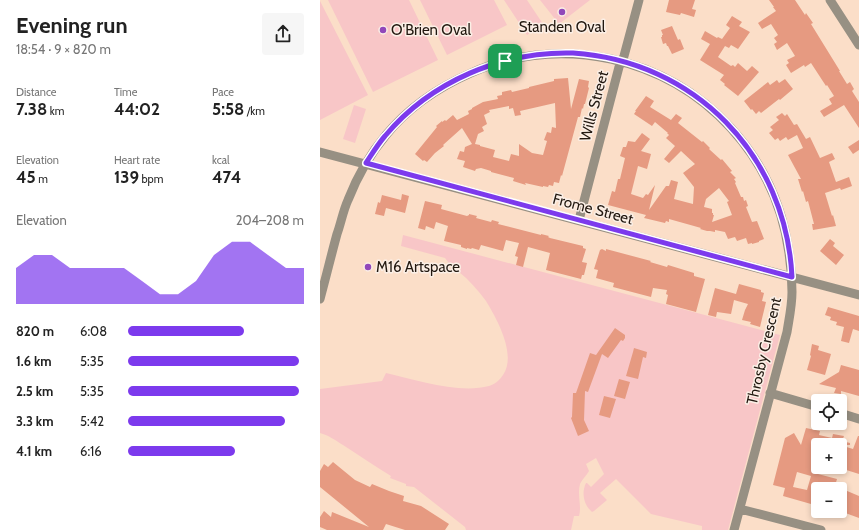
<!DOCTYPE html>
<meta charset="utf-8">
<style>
body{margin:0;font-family:Cabin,sans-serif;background:#f6f6f6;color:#222;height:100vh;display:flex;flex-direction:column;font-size:15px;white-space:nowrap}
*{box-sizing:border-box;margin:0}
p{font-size:13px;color:#767676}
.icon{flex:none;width:22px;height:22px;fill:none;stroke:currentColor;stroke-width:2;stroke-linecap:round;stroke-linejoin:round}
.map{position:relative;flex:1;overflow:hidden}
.sheet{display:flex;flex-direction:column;background:#fff;width:320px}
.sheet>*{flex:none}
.fabs{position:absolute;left:491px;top:394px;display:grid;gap:8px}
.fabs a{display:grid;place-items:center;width:36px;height:36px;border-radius:4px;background:#fff;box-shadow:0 2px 6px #0003;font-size:20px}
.pin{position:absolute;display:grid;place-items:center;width:34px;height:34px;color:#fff;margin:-17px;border-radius:8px;box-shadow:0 2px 6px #0006}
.round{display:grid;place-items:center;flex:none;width:42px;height:42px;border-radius:4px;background:#f6f6f6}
.headline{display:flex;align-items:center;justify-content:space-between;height:68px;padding:0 16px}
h1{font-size:22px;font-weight:700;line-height:30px}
.stats{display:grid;grid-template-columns:repeat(3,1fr);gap:6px;height:68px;padding:4px 16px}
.stats div{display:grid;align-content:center}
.stats b{font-size:17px;font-weight:700}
.stats small{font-size:11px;font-weight:400}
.stats p{font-size:11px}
.chart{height:112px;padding:8px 16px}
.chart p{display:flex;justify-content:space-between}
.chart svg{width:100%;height:72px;margin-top:4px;fill:#7c3aed;opacity:.7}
ul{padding:0 16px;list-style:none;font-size:13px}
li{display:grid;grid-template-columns:64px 48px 1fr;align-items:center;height:30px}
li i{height:10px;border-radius:5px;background:#7c3aed}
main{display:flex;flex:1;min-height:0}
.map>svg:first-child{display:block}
</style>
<main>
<section class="sheet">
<div class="headline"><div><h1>Evening run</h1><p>18:54 · 9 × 820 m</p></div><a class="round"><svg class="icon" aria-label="share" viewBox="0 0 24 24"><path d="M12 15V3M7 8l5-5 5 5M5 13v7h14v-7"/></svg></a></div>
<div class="stats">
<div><p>Distance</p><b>7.38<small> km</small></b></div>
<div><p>Time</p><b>44:02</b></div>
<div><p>Pace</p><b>5:58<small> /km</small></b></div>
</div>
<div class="stats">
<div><p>Elevation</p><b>45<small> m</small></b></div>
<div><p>Heart rate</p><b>139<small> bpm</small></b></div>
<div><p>kcal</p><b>474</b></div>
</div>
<div class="chart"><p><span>Elevation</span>204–208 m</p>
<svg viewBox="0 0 160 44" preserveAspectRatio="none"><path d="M0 44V22L10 14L20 14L30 22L40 22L50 22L60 22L70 30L80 38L90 38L100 30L110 14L120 6L130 6L140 14L150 22L160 22V44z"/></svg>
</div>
<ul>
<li><b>820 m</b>6:08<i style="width:66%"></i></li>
<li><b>1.6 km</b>5:35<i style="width:97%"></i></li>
<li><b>2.5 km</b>5:35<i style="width:97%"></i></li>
<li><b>3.3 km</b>5:42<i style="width:89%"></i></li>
<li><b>4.1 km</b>6:16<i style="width:61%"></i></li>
</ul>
</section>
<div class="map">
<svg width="539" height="530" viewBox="0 0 539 530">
<rect width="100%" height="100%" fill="#fbdec8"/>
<path fill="#f8c6c7" d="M8 0H89L118 60 53 92Z
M100 0H174L187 25 127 55Z
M184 0H207L223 24 207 35Z
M220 0H270L239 24Z
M0 1 48 95 0 120Z
M34 105 46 109 35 143 23 139Z
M83 235 460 335 408 530H382V526L331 514 296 479 280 493 287 500 274 511 272 512C264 505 261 493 266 483H267L271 487 284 474 276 458 266 464 269 471C267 475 262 479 260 484 257 495 262 506 259 516H254L251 530H146L145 527 94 487 86 486V484L70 478 71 476C54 466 39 455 23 445 15 440 8 435 0 433V389L62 381 66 373C96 380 139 394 169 386 175 384 179 381 183 375 197 355 177 319 166 301 158 290 149 280 139 272L136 270H134L125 258 81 246Z"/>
<path fill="#e69a81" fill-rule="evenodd" d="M349 0H375L372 9 376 10 374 17 361 13 360 15 346 12Z
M449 0H475L485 15 486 13 493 23 491 24 520 71H519L527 84 530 82 534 89 532 91 539 102V128L524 105 504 117 500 111 512 104 509 99 514 96 507 85 506 86 491 63 485 67 484 65 471 73 466 65 469 63 467 60 475 56 467 43 457 50 454 44 457 42 454 38 458 35 451 24 442 29 438 23 456 11 453 7H454Z
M412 16 422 22 419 26 430 32 418 49 411 45 409 48 405 46 398 57 411 66 413 65 415 67 418 63 427 71 432 66 439 72 418 96 404 85 405 84 400 80 404 75 380 60 390 44 381 39 385 31 397 38 398 37 402 39 410 28 406 25Z
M352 26 358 40 360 39 364 49 352 54 348 46H347L346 43 343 44 341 37H342V35H343L341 30Z
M248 78 251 109 259 79 269 81 268 87 269 88 265 104H264L263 109 262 108 260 117H258L242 176 241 175 239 183 234 182 233 186 229 185 228 187 223 186V187L205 183 206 185 193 181 194 178 171 172V171L161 168 156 169 155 171 143 167 145 161 137 159 140 151 144 152 145 147 152 144 142 128 123 145 124 146 115 153 107 162 104 160 103 161 95 154 117 127 116 126 122 121V122L125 120 126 121 133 115 137 120 149 114 148 111 152 109V108L163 102 178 99 177 96 182 95V92L191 90 192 92 209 88V87L234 81V79ZM235 103 236 128 232 127 231 133 227 132 224 140 227 141 223 155 212 153 199 144V156L191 154 189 161 173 157 175 150 160 146V145L155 144 158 134 164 131 162 127 167 124 164 115 170 112 169 110 189 106V109L193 108 195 116 201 115 200 111Z
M465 79 473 89 460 100 459 99 441 113 439 111 436 114 432 109 431 110 424 101 448 82 450 85 457 80 459 83Z
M326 96 334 101 330 107 351 120 356 114 362 118 358 123 382 142 383 141 390 148 389 149 401 160 402 159 412 171 410 172 416 178 414 179 416 182 415 183 421 197H423L424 201 426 200 428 206 426 207 432 222 437 221 444 239 439 241V242L432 244V243L428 244 426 238 417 241 415 237 408 239 405 232 395 230V232L390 231H387L380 229 381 228 374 226 349 219V222L346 221 345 223 324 218 326 215 288 205 292 191 295 192 298 179H300L305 158 300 156 303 147H306L308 141 315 142 322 133 330 139 321 151 331 154 327 169 318 166 311 194 323 198 326 194 328 195 335 185 329 210 346 186H349L351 180 358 182 354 199 373 204 374 187 363 173 375 164 361 151 349 163 344 159 355 146 346 138 349 135 347 133H348L335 122 332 126 314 114 316 111H315ZM399 188 409 201 407 202 412 215 392 222 394 215H393V213H392V209L384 207 386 199Z
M462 113 465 116 467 114 474 125 477 124 486 139 490 137 500 158 512 153 515 159 509 162 516 182 529 177 532 186 521 190 520 188 505 193 512 216 513 215 516 226 493 230 492 224H494L488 201 486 202 483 191 482 192 478 179H481L468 155 483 148 477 135 468 140 466 137 460 141 458 138 455 140 449 133 453 130 450 127 459 120 456 117Z
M539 140V150L533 154 528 147Z
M82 194 89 196 85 213 66 208 64 216 55 214 58 202 60 203 62 195 81 200Z
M105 201 122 205 121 209 147 216 149 215V214L157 216 156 218 171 222 172 220 179 222 178 224 221 235V234L229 236 228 237 230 238 263 246V248L266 249 262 262 267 263 264 275H262L261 279 226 270 230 253 208 247 203 267 196 265 198 257 195 256 199 243 186 240 183 251 161 245 159 250 152 248 151 249 147 248V249L141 247V245L124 241 128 226 116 222 114 229 106 226 105 230 98 228Z
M510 239 515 243 513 246 524 255 516 265 500 251Z
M282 249 286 251V249L331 261 330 262 347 267 348 265 374 273V276L385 279 376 312 346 304 348 295 346 294 347 290 333 288 331 297 293 287 294 283 276 278 278 270 274 269 280 250Z
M419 284 441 290V292L444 293 442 301 446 302 440 327 430 324 431 322 422 320 425 310 428 304 414 300 411 314 397 312 396 317 388 315 395 288 416 294Z
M508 307 539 316V331L533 329 529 343 521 341 524 327 516 325 517 322 510 320 511 317 505 315Z
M295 328 305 335V338L303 341 301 340 288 358 282 354 268 392 265 391 264 420 269 431 258 436 251 418 252 417 253 393H256L270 353 276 355Z
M492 344 499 346 498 350 511 354 505 375 487 370 491 356 490 355Z
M314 348 327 352 326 358 323 357 318 379 306 376 313 352Z
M521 365 539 370V396L521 391V394L514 393 516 388 499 384 519 372Z
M299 379 310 382 305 399 294 396Z
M284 396 296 399 290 418 279 415Z
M486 428 500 431 499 435 512 438 513 434 524 436 522 441 530 443V445H520L533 449 538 436H539V474L520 468V445H498V474L517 479 514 489H498V506L463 496 465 488 453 485 465 438 474 433 481 445ZM477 472 491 476 487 490 473 487Z
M13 462 35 480 50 487 52 484 69 491 84 496 83 501 101 506 129 524 125 530H85L66 524 63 530H7L0 527V517L4 511 11 517 12 512 49 527 0 487V471L4 464 8 467Z
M520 488 539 496V518L520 511Z"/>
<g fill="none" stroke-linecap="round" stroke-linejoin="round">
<path stroke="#979083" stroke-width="9" d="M510 0 539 45
M0 152 539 295
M259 220 299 67 304 56 319 0
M0 299C6 277 11 256 17 234 21 223 23 211 28 200 37 177 50 154 66 135 88 108 119 87 151 73 196 53 243 49 291 59 386 80 456 157 469 253 471 266 472 279 472 292 472 306 469 319 467 332L414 530
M450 393 498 407
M520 413 539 419
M420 509 501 530"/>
</g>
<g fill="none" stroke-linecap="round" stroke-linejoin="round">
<defs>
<path id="route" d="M253 53C375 61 466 155 472 277L46 163C52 154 58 144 65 136 111 81 183 51 253 53Z"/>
</defs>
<use href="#route" stroke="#fff" stroke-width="8"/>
<use href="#route" stroke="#7c3aed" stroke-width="5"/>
</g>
<g fill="#9147ba" stroke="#fbefe6" stroke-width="1.5">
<circle cx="242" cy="12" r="4"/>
<circle cx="63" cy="30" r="4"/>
<circle cx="48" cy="267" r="4"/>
</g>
<g text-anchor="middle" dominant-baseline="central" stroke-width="3" stroke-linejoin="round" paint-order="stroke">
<g font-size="15" fill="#221810" stroke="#fbefe6" text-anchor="start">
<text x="242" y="27" text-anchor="middle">Standen Oval</text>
<text x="71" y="30">O'Brien Oval</text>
<text x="56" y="267">M16 Artspace</text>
</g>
<g font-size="15" fill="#221810" stroke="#fbefe6">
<text transform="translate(274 106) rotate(-75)">Wills Street</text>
<text transform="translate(273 209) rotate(15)">Frome Street</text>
<text transform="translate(444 351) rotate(-77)">Throsby Crescent</text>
</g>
</g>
</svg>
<div class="fabs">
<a><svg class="icon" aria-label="locate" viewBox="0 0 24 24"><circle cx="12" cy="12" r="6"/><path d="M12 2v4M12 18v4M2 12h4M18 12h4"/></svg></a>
<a>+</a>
<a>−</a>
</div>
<div class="pin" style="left:185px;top:61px;background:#1e9e55"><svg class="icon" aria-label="arrive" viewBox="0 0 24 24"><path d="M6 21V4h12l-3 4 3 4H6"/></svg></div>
</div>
</main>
